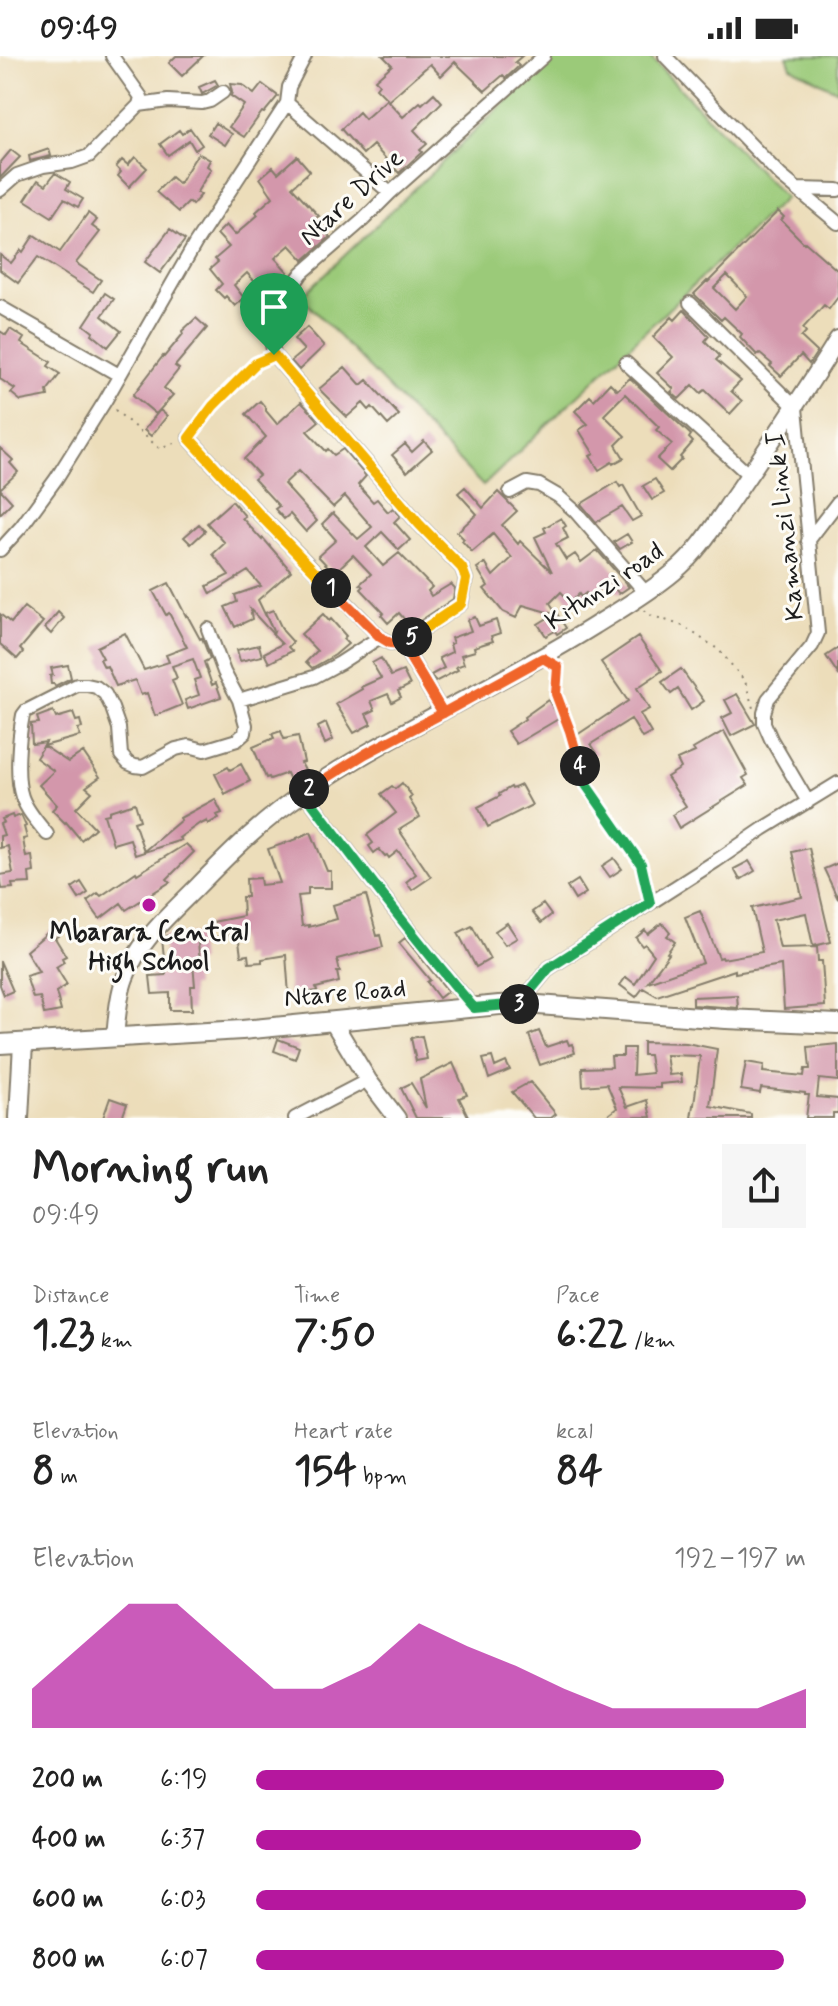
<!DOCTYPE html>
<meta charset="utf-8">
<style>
body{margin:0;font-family:Mynerve,sans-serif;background:#f6f6f6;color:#222;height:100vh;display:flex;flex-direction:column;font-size:30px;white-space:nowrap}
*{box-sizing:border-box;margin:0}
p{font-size:26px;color:#767676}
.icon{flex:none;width:44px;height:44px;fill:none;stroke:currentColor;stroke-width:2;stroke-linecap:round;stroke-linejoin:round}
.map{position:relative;height:1062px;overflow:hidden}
.sheet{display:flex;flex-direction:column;background:#fff;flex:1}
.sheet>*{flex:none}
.pin{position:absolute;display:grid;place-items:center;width:68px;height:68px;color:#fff;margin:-82px -34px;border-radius:50% 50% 50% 0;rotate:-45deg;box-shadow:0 0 8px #0007}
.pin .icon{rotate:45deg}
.km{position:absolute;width:40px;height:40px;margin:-20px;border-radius:50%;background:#222;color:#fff;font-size:22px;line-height:40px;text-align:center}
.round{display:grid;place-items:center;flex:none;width:84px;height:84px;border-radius:0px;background:#f6f6f6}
.head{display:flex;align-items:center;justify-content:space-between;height:136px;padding:0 32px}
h1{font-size:44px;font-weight:700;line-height:60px}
.stats{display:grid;grid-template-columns:repeat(3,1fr);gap:12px;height:136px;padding:8px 32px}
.stats div{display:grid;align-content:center}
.stats b{font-size:40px;font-weight:700}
.stats small{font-size:22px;font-weight:400}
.stats p{font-size:22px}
.chart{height:224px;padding:16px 32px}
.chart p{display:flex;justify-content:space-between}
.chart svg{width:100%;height:144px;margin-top:8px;fill:#b5179e;opacity:.7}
ul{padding:0 32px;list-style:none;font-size:26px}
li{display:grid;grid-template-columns:128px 96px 1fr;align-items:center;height:60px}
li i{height:20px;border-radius:10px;background:#b5179e}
.status{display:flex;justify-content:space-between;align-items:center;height:56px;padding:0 40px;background:#fff;direction:ltr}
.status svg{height:22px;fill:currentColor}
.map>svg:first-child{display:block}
</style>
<div class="status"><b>09:49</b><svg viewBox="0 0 49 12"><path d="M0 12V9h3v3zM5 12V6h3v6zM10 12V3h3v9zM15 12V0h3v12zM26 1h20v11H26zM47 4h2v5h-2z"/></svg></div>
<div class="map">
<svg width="838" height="1062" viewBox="0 0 838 1062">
<rect width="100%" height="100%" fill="#fdfcf7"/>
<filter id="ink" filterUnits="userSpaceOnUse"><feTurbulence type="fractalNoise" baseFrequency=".0125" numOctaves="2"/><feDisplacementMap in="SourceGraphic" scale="16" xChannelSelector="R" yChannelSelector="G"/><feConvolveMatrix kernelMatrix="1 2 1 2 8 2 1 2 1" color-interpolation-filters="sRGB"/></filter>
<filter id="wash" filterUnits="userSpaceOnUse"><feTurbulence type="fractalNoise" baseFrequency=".006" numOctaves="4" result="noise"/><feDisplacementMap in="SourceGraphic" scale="32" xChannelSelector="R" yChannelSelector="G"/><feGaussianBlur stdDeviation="1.8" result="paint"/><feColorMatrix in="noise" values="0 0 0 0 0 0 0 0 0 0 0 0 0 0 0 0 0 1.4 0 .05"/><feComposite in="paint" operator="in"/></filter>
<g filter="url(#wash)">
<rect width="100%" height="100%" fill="#ecddba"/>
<path fill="#9bca79" stroke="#5c734a" stroke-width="2" d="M554 0H649L785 142 483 430 301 241Z
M787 0H838V35L791 11Z"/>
<g id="blocks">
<path fill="#d397ab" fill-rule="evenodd" d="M176 0H203L182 20 169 7Z
M383 0H522L515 6 519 10 506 22 503 19 485 35 455 6 441 20 430 8 388 45 403 61 420 46 422 48 434 37 442 46 414 74 427 88 420 94 422 96 399 117 373 89 363 98 341 73 359 56 365 63 387 43 376 32 379 28 375 24 392 9Z
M215 24 218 29 202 38 199 31Z
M230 28 242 29 254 38 262 28 278 40 264 57 262 56 244 81 229 71 244 49 231 40 232 36Z
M215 67 232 78 225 89 208 78Z
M190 72 202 89 195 94 189 84 168 99 160 88 179 74 182 78Z
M49 93 51 100 30 105 29 100Z
M11 94 20 101 0 122V107Z
M198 97 210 104 207 110 211 113 197 136 201 139 192 149 189 146 179 156 156 136 171 121 179 128Z
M297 100 310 115 292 131 319 160 314 163 330 181 304 204 290 189 275 202 288 216 281 223 284 227 267 251 254 262 245 252 263 235 247 217 234 229 244 242 235 250 226 240 224 242 216 234 222 228 210 213 218 206 215 203 229 191 217 178 226 169 235 179 258 159 256 156 273 141 260 122 273 111 278 117Z
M135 101 147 112 129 131 118 120 121 116 116 111 122 104 128 109Z
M55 117 70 126 66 133 83 143 78 151 64 143 52 161 25 144 38 124 46 129Z
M778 155 784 161 781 164 804 187 805 186 838 215V241L829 253 824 249 803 272 806 276 801 281 817 296 809 308 801 299 781 320 770 310 772 308 759 297 757 299 740 281 742 278 724 261 721 264 694 238 707 225 708 226ZM727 219 747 240 735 253 714 232Z
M88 157 97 164 92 170 100 176 76 207 101 224 93 236 38 201 18 227 0 214V199L11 207 21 194 23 196 34 179 60 196Z
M170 173 185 184 160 217 145 206Z
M105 237 114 243 102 260 121 275 108 291 92 278 93 276 84 269Z
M684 254 709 280 705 285 720 300 716 304 741 325 731 335 742 345 730 358 705 334 701 337 693 329 679 343 671 336 674 333 657 317 673 301 653 281 672 261 675 264Z
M196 262 207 272 175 310 179 313 164 332 173 339 156 358 133 339 163 300 164 301 183 278 182 275Z
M307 271 324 290 299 314 291 305 304 294 294 283Z
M10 273 24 282 21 287 51 306 48 310 60 318 47 335 48 340 21 345 11 337 15 333 0 323V275L6 279Z
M345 311 361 329 367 324 399 359 388 369 372 351 369 354 363 347 347 361 319 333Z
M630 322 691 379 689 382 693 386 680 401 682 403 670 415 657 403 672 388 656 374 659 371 625 338 604 359 625 380 616 389 624 402 613 408 612 406 599 414 590 400 594 398 579 374 588 368 575 355 590 340 594 344 610 327 617 334Z
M260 345 266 352V355L277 368 301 346 312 357 319 365 307 375 326 395 328 393 334 399 343 393 366 420 358 429 373 446 377 443 388 456 393 452 400 460 394 466 410 484 399 494 382 476 366 491 383 510 399 497 432 531 428 535 431 540 451 528 455 532 453 543 411 571 399 557 388 567 381 559 384 557 361 533 363 531 360 528 371 518 353 499 334 517 318 500 336 484 322 468 333 457 358 483 372 471 345 440 333 451 298 415 284 428 317 465 306 476 290 458 284 463 275 453 279 450 254 423 259 419 244 403 266 381 246 358Z
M160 354 167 360 151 380 144 374Z
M424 385 432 394 407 416 392 399 405 388 412 396Z
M0 392 13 404 10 407 18 416 0 433Z
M655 423 664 437 652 444 643 430Z
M617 426 620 431 623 429 641 460 632 465 622 451 596 466 581 448Z
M465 431 483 452 498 436 517 455 502 469 518 488 520 485 552 516 535 481 546 476 544 472 561 462 566 470 563 472 568 482 556 488 566 504 575 498 581 506 597 494 629 531 619 538 610 526 588 540 586 537 581 541 579 538 571 546 561 536 550 547 566 572 557 578 555 575 546 580 538 568 554 558 523 549 516 562 503 556 484 533 488 530 477 512 485 507 493 520 512 502 493 478 472 496 462 485 464 483 457 476 477 458 458 437Z
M0 433 12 446 0 458Z
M232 445 245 460 242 462 262 484 263 482 291 515 258 544 273 575 265 557 273 554 283 575 293 586 288 591 292 595 269 607 264 597 282 588 273 579 274 576 272 577 250 553 252 563 235 571 225 551 237 546 235 539 261 530 248 515 211 538 207 530 229 519 213 498 225 487 207 467Z
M199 468 205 475 191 488 184 481Z
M627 478 632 486 620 493 614 486Z
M169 527 186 560 187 559 200 583 202 582 210 603 204 606 212 629 216 627 221 641 188 653 185 644 199 639 194 624 200 622 193 603 172 610 177 622 172 624 182 649 155 660 147 637 141 639 135 624 116 630 107 610 104 611 100 603 103 602 97 591 125 577 144 614 169 606 166 599 187 591 169 557 166 559 153 535Z
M24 551 43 566 20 593 23 596 17 603 0 588V558L11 567Z
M58 556 64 562 51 578 45 572Z
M323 558 329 565 331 563 346 580 343 583 348 588 335 599 312 612 306 606 317 595 301 578Z
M475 561 479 570 496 564 500 577 491 580 493 585 474 591 475 595 461 599 464 608 456 611 458 614 435 626 431 619 444 612 439 602 452 596 450 588 453 587 451 582 471 575 467 564Z
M638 581 662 615 637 632 649 653 640 658 651 677 642 682 631 663 591 688 597 697 588 702 574 681 628 645 601 606Z
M259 589 262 600 240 605 237 594Z
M838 592V618L826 600Z
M381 602 391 620 403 615 410 629 398 635 401 641 392 646 388 638 371 645 375 654 366 658 371 668 354 677 336 648 362 633 361 631 381 622 372 607Z
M68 609 71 622 55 630 54 628H51L50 620 53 619 51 612Z
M681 613 704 645 691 654 678 633 671 638 662 626Z
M737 638 755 668 731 680 722 662 732 657 725 644Z
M548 644 560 662 516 688 507 675 525 663 524 661Z
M53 655 56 662 73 657 76 665 80 664 82 672 78 673 80 680 44 690 68 706 83 696 100 721 86 731 92 736 76 752 95 772 81 784 66 766 65 767 52 754 57 749 39 729 54 715 36 702 46 686 32 688 31 668 39 667 37 661Z
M326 667 333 684 325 688 318 671Z
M281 675 284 683 298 680 304 706 301 707 306 716 290 724 287 717 270 723 269 721 266 722 253 691 274 682 272 678Z
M724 675 748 719 743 722 748 729 679 772 672 759 686 750 667 721 681 712 677 704 695 696 693 693Z
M241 708 250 725 225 738 215 718 228 711 230 714Z
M402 727 412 740 409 743 420 761 399 774 431 821 412 834 406 826 416 818 398 795 389 802 387 799 385 800 379 793 374 797 369 790 373 787 367 779 396 757 381 738 392 730 395 733Z
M521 729 532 749 488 771 478 751 500 740 499 738 511 731 512 733Z
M215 743 222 757 217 759 219 762 208 768 207 765 201 768 200 767 179 782 181 784 135 799 130 783 113 788 104 759 109 758V755L135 747 140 764 134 766 144 795 181 764 180 762Z
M12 759 13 762 21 759 26 770 24 771 27 782 23 783 26 801 32 800 34 816 29 817 30 827 12 828 13 832 2 833 0 819 13 817 8 790 0 792V780L4 779 0 768 4 766 2 763Z
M311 776 327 815H331V832H308V839L298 840 302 870 309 869V871L337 863 333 849 366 839 377 880 380 879 383 891 337 903 340 916H337L339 926 316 932 317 935 289 939 286 899 262 903V906L249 907 248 899 241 900 238 878 209 882 207 869 208 867 243 860 242 841H247L246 823 260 822 261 829 280 827 268 793 297 783V782Z
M186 788 194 796 167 823 170 826 126 854 121 847 100 863 87 845 98 837 101 840 136 816 137 818Z
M809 792 831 886 813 890 806 857 773 864 780 892 817 891 818 905H822L825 950 784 953 781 909 735 917V914L657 940 643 932 636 941 620 929 626 921 635 928 654 899 645 888 642 890 636 882 645 874 648 878 662 867 670 877 667 880 675 886 667 897 669 898 648 926 703 907 685 861 700 855 719 902 722 901 723 903 762 896 752 852 802 841 792 796Z
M614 802 622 813 610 821 602 810Z
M749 805 755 815 740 824 734 813Z
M838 807V843L824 813Z
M578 824 586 837 575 844 567 831Z
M81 826 88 837 79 843 72 832Z
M543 848 551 859 541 867 532 856Z
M507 867 517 882 505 889 495 875Z
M472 870 490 903 476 911 458 877Z
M53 872 59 879 55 882 66 900 62 902 64 906 56 911 67 929 56 936 61 955 44 958 40 941 33 942 26 920 39 916 26 895Z
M197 878 200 906 193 907 195 930H191L192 954H170V937L152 938 150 920 166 919 162 883 164 880Z
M405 882 448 935 439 942 427 926 430 924 399 887Z
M0 905 13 935 4 939 0 929Z
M737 939 738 952 693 949V941Z
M539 975 546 991 567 984 569 989 572 988 575 997 540 1009 529 979Z
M422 980 427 1003 416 1005 411 982Z
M278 983 299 991 295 1003 274 995Z
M643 986 686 987 717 993 710 1050 751 1058V1062H691L693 1049H694L700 1000 666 999 669 1019 681 1018 682 1026 660 1028V1032L618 1031 627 1051 647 1044 651 1061 604 1062 617 1052 607 1028 583 1030 582 1012 612 1011 611 1000H623V992H634L633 1019 652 1017 649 999H643Z
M838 988V1025L819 1023 817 1041 838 1043V1057H833V1062H806L809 1039H805V1037L761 1032 760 1037 741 1034 746 1006 764 1009 763 1016 804 1020 805 1013H810L808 991Z
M492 1001 495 1011 506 1006 510 1014 489 1023 483 1003Z
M453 1007 467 1039 459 1042 469 1062H416L401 1032 411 1027 426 1052 420 1023Z
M530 1026 556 1058 551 1062H534L512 1036Z
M110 1042 127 1048 122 1062H103Z"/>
</g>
</g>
<g filter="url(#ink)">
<use href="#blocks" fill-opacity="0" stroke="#847c6b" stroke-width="2"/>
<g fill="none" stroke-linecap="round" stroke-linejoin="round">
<defs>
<path id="minor" d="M665 0 781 120 838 167
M287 47 390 137
M139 49 168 45 202 47 210 45 223 36
M797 133 838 134
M0 134 17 119 43 110 72 106 89 100 139 49 141 41 112 0
M690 247 796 352 818 577 812 590 768 643 764 657V667L771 683 808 746
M0 251 119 319
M626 307 749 419
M189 382 257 456 380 581 390 587 402 588
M510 436 527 427 539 429 558 440 575 455 646 537
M808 485 838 446
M0 494 21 471 56 423 105 345 195 188 287 47 289 31 305 0
M402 588 461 548 466 523 462 512 419 468 274 299 269 273 271 260 302 217 363 164 390 137 544 0
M402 588 443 657
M239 644 314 621 340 607 380 581
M304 736C359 810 414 882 474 952
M47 778C38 767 27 755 22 741 15 721 19 680 23 659L26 655 77 629H87L96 631 105 638 112 652 119 672 121 699 128 707 135 710 143 711 176 693 189 690 204 694 237 684 245 677 246 669 239 644 224 616 208 573
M525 948 530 935 549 912 716 805 763 773 838 727
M295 1062 368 1024"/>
<path id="tertiary" d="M333 966 368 1024 397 1062
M115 981C117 962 118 940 125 922 138 886 170 858 196 832 230 797 264 763 305 736 396 674 500 629 594 570 621 553 649 537 674 516 701 494 718 463 738 435 772 385 806 335 838 283"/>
<path id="secondary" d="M0 988 242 974 499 949 525 948 726 963 838 968
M19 1062 23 987"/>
</defs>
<use href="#minor" stroke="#847c6b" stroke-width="16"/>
<use href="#tertiary" stroke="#847c6b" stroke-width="20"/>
<use href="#secondary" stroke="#847c6b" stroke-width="22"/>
<path stroke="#847c6b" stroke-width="2" stroke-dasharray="2 6" stroke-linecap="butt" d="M115 354 159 392 177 386
M195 374 213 350 256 307 262 304
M645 554 647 558 683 570 719 594 745 625 753 652
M555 610 558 611 556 638 570 675 584 726 605 754 609 763 641 808 647 835"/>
<use href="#minor" stroke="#fff" stroke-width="12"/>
<use href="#tertiary" stroke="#fff" stroke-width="16"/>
<use href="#secondary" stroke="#fff" stroke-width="18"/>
</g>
</g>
<g fill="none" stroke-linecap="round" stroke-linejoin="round" filter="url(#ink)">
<defs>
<path id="split-1" d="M274 299 256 307 213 350 189 382 257 456 331 532"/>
<path id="split-2" d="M309 733 365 698 443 657 402 588 390 587 380 581 331 532"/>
<path id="split-3" d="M309 733 304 736C359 810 414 882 474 952L519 948"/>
<path id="split-4" d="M519 948H525L530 935 549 912 650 847 641 808 584 726 580 710"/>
<path id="split-5" d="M412 581 402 588 443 657 543 602 558 611 556 638 570 675 580 710"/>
<path id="split-6" d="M274 299 419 468 462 512 466 523 461 548 412 581"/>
</defs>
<use href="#split-1" stroke="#fff" stroke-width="16"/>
<use href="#split-2" stroke="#fff" stroke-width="16"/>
<use href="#split-3" stroke="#fff" stroke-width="16"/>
<use href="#split-4" stroke="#fff" stroke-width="16"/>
<use href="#split-5" stroke="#fff" stroke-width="16"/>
<use href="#split-6" stroke="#fff" stroke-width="16"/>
<use href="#split-1" stroke="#f5b400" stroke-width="10"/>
<use href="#split-2" stroke="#f0652b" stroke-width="10"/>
<use href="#split-3" stroke="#22a559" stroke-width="10"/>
<use href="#split-4" stroke="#22a559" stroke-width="10"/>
<use href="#split-5" stroke="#f0652b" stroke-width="10"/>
<use href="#split-6" stroke="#f5b400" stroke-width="10"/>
</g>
<circle fill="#b5179e" stroke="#fdfcf7" stroke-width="3" cx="149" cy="849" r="8"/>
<g text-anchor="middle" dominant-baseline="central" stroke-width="6" stroke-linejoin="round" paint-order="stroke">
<g font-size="26" fill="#1c1c1c" stroke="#fdfcf7">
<text transform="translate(352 142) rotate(-42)">Ntare Drive</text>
<text transform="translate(786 470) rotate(-96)">Kamanzi Link I</text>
<text transform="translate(605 531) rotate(-34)">Kitunzi road</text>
<text transform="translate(345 938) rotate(-5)">Ntare Road</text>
</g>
<g font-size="26" font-weight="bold" fill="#1c1c1c" stroke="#fdfcf7">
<text x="149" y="877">Mbarara Central<tspan x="149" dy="30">High School</tspan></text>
</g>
</g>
</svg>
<div class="pin" style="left:274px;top:299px;background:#1e9e55"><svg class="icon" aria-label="arrive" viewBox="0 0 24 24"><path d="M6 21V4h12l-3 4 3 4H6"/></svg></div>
<b class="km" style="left:331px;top:532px">1</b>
<b class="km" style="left:309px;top:733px">2</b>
<b class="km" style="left:519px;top:948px">3</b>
<b class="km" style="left:580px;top:710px">4</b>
<b class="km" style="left:412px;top:581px">5</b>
</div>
<section class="sheet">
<div class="head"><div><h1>Morning run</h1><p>09:49</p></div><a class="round"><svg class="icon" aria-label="share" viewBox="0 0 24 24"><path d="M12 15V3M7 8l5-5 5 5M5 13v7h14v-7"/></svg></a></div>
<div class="stats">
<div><p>Distance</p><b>1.23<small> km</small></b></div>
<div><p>Time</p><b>7:50</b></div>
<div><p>Pace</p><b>6:22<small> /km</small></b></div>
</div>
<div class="stats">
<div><p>Elevation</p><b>8<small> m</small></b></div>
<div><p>Heart rate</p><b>154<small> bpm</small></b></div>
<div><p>kcal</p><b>84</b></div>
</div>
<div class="chart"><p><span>Elevation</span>192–197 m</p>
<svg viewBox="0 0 160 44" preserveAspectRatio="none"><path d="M0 44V32L10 19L20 6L30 6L40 19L50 32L60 32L70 25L80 12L90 19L100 25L110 32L120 38L130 38L140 38L150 38L160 32V44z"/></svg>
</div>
<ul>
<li><b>200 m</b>6:19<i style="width:85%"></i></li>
<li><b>400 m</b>6:37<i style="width:70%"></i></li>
<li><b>600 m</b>6:03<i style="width:100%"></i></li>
<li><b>800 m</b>6:07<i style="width:96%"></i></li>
</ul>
</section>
